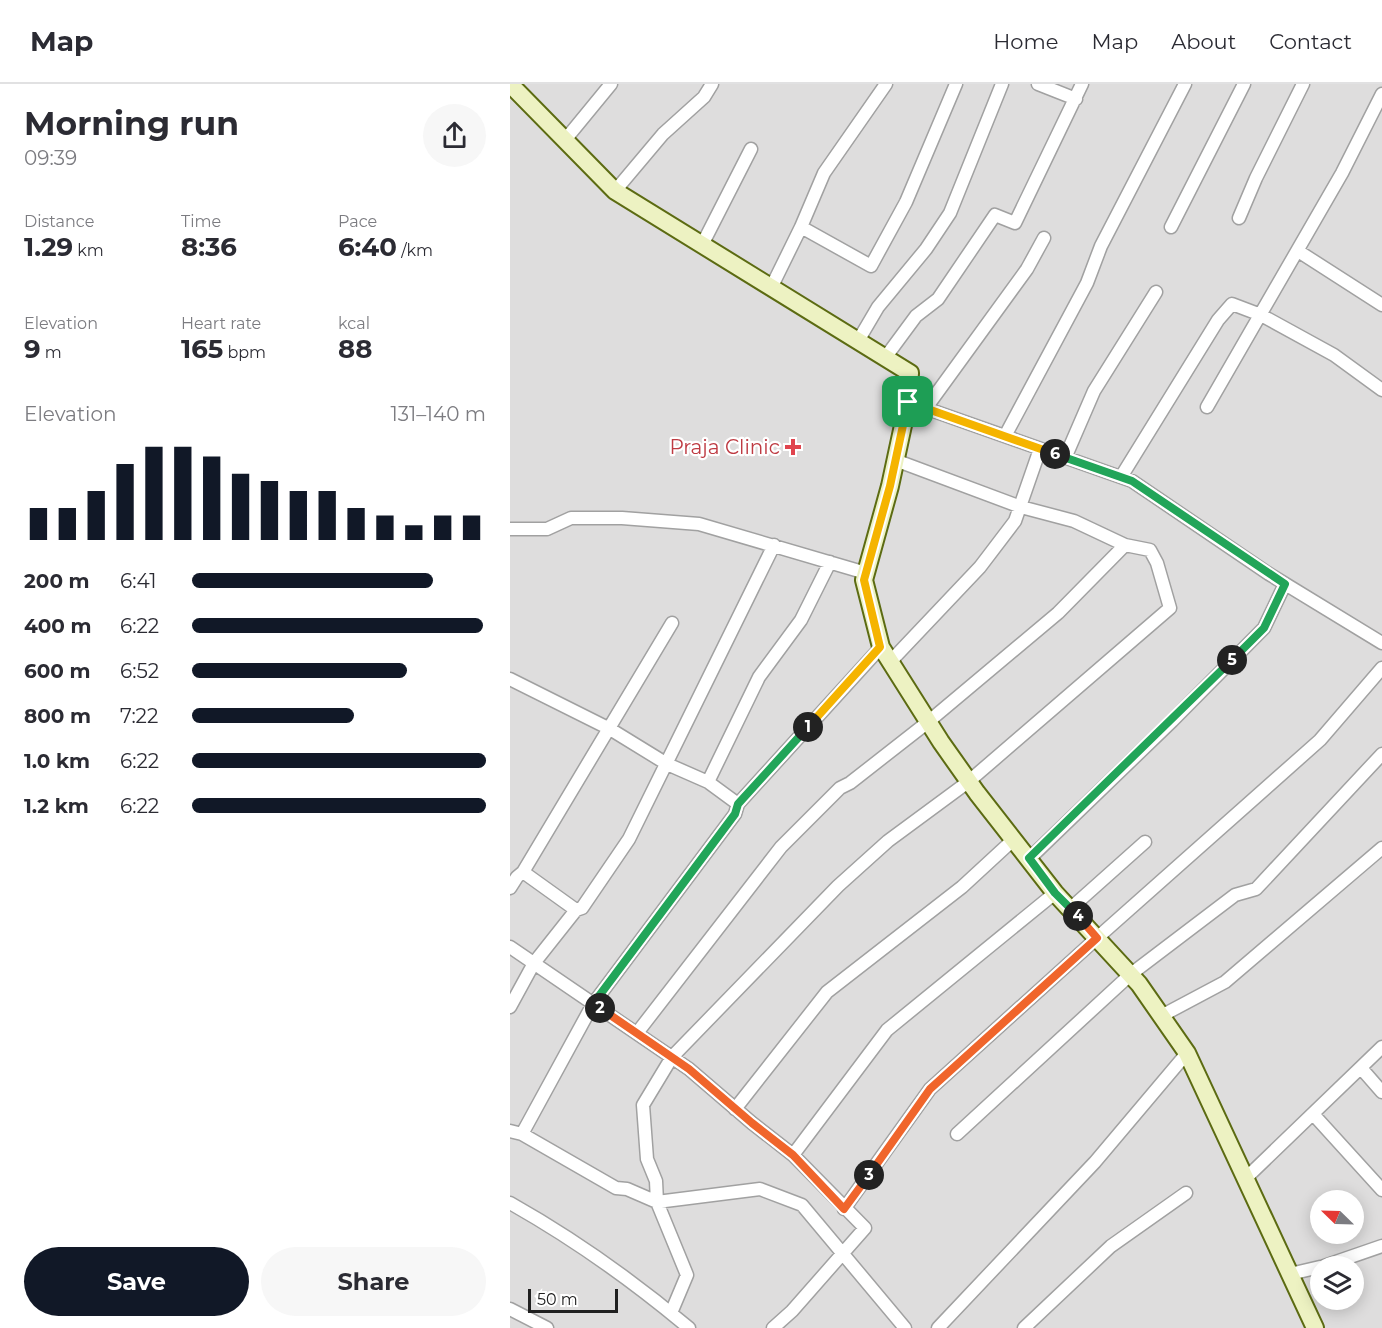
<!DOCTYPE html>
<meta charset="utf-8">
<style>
body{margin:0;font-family:Montserrat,sans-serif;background:#f7f7f7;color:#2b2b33;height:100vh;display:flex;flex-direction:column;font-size:22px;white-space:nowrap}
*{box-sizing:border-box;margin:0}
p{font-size:20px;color:#7c7c81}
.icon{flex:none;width:33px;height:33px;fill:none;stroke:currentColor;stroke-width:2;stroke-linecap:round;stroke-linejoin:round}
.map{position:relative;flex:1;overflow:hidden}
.panel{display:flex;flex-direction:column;background:#fff;width:510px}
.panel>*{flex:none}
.needle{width:39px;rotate:293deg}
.tools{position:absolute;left:800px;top:1106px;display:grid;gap:12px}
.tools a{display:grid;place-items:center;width:54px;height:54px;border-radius:50%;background:#fff;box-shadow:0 3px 15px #0003;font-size:30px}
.scale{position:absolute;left:18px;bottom:15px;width:90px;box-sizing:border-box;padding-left:6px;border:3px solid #202020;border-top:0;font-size:16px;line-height:21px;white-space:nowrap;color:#202020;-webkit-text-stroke:4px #fff;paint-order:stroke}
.pin{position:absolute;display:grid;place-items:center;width:51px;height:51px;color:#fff;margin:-26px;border-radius:12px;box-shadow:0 3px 9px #0006}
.km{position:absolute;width:30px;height:30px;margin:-15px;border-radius:50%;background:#222;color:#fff;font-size:16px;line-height:30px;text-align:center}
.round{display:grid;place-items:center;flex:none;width:63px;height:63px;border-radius:32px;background:#f7f7f7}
.overview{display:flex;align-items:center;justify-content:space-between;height:102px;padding:0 24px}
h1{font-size:33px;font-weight:700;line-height:45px}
.figures{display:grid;grid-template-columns:repeat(3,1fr);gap:9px;height:102px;padding:6px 24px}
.figures div{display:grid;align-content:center}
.figures b{font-size:26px;font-weight:700}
.figures small{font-size:16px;font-weight:400}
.figures p{font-size:16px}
.chart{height:168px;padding:12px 24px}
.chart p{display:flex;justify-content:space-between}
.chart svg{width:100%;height:108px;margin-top:6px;stroke:#111827;stroke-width:6}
.button{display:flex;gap:12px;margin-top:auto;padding:12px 24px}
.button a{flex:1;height:69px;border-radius:36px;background:#111827;color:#fff;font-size:24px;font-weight:700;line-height:69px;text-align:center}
.button a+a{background:#f7f7f7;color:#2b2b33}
ul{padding:0 24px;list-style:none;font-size:20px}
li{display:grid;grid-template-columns:96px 72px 1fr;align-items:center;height:45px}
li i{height:15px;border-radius:8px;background:#111827}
header{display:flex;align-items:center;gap:36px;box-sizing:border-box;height:84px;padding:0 30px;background:#fff;border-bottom:2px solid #e1e1e2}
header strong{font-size:28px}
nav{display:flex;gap:33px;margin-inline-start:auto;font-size:21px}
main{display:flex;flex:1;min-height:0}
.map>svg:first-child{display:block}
</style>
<header>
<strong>Map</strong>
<nav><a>Home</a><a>Map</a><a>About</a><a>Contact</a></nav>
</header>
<main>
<section class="panel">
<div class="overview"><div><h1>Morning run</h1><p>09:39</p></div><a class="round"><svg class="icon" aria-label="share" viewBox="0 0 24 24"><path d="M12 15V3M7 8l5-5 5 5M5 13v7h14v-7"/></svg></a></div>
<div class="figures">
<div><p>Distance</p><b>1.29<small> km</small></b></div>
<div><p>Time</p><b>8:36</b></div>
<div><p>Pace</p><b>6:40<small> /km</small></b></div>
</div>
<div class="figures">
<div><p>Elevation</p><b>9<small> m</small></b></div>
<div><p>Heart rate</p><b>165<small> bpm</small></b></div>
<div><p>kcal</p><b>88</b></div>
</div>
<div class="chart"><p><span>Elevation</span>131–140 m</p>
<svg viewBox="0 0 160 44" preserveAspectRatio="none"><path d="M5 44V31M15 44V31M25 44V24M35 44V13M45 44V6M55 44V6M65 44V10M75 44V17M85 44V20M95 44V24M105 44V24M115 44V31M125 44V34M135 44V38M145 44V34M155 44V34"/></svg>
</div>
<ul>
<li><b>200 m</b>6:41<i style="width:82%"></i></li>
<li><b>400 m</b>6:22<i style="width:99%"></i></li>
<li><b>600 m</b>6:52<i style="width:73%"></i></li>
<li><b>800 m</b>7:22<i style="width:55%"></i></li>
<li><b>1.0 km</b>6:22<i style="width:100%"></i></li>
<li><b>1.2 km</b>6:22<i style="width:100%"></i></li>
</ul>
<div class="button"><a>Save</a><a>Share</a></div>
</section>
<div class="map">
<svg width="872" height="1244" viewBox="0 0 872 1244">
<rect width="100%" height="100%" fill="#efede7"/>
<path fill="#dedddd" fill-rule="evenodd" d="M0 0H872V1244H0ZM810 1116H843V1149H810ZM810 1182H843V1215H810Z"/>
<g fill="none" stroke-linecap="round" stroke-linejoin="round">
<defs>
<path id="street" d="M528 0 566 15
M55 56 101 0
M105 107 153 50 194 13 202 0
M729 134 746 94 793 0
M291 143 314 89 376 0
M661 143 734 0
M192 161 241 65
M788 167 872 221
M261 204 291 143 361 182 396 118 446 0
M348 257 368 223 416 165 440 129 492 0
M375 274 406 232 428 215 485 131 505 139 572 0
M398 318 622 397 759 490 872 559
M697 323 832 89 872 10
M416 324 517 185 534 154
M495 352 577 199 591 162 675 0
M555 374 584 307 646 208
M611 393 708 236 722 220 751 231 824 271 872 306
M0 445H37L61 434H112L189 440 356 489
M380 578 470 483 505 437 530 365
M0 595 100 645 157 680 198 698 228 720 371 563
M198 698 249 593 291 536 320 478
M519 775 662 637 754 544 775 500
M13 788 66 826
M0 804 7 793 13 788 162 539
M561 824 635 758
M0 863 179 985 242 1039 283 1071 355 1144 282 1227 263 1244
M0 923 24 879 66 826 72 824 119 755 264 461
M651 932 715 898 872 764
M127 949 271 763 330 704 340 699 418 638 548 529 615 461
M851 984 872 1008
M225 1025 317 908 452 803 503 756
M803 1030 872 1106
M0 1047 12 1050 106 1104 117 1105 147 1118 250 1105 292 1121 395 1244
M12 1050 83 920 225 730 228 720
M447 1050 621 890 725 811 746 805 872 670
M283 1071 377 946 545 809
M735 1095 872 963
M0 1119C64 1155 123 1197 179 1244
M334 1125 420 1005 587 854 810 656 872 584
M814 1182 872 1162
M780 1190 810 1183
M0 1225 37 1244
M161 1229 177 1191 147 1118 146 1097 137 1075 133 1021 162 973 328 802 378 757 458 698 660 524 647 479 640 466 615 461 564 437 511 423 385 376
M428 1244 585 1078 677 969
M514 1244 601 1162 676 1109"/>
<path id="secondary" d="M0 0 105 107 400 289 398 318 380 402 354 496 371 563 431 658 467 709 545 809 629 900 677 969 805 1244"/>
</defs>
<use href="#street" stroke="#a1a1a1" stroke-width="15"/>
<use href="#secondary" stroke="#5c6b12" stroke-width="20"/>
<use href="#street" stroke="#fff" stroke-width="12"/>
<use href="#secondary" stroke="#edf2c2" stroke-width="16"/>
</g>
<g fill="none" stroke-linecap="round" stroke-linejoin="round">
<defs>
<path id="split-1" d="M298 643 370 563 354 496 380 402 398 318"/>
<path id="split-2" d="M90 924 83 920 225 730 228 720 298 643"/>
<path id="split-3" d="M90 924 179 985 242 1039 283 1071 334 1125 359 1091"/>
<path id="split-4" d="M359 1091 420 1005 587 854 568 832"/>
<path id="split-5" d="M568 832 545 809 519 774 722 576"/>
<path id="split-6" d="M545 370 622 397 775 500 754 544 722 576"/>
<path id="split-7" d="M398 318 545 370"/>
</defs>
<use href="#split-1" stroke="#fff" stroke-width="12"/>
<use href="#split-2" stroke="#fff" stroke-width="12"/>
<use href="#split-3" stroke="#fff" stroke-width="12"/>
<use href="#split-4" stroke="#fff" stroke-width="12"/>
<use href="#split-5" stroke="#fff" stroke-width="12"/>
<use href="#split-6" stroke="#fff" stroke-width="12"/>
<use href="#split-7" stroke="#fff" stroke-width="12"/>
<use href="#split-1" stroke="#f5b400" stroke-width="8"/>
<use href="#split-2" stroke="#22a559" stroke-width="8"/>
<use href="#split-3" stroke="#f0652b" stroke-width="8"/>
<use href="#split-4" stroke="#f0652b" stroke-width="8"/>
<use href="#split-5" stroke="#22a559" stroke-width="8"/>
<use href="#split-6" stroke="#22a559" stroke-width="8"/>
<use href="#split-7" stroke="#f5b400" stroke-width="8"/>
</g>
<path fill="#e0444e" stroke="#fff" stroke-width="2" d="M280 354h6v6h6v6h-6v6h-6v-6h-6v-6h6z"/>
<g text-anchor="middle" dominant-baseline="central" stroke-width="4.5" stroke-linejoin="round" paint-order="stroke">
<g font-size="20" fill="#be3a42" stroke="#fff" text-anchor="end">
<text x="270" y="363">Praja Clinic</text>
</g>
</g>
</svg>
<div class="tools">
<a><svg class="needle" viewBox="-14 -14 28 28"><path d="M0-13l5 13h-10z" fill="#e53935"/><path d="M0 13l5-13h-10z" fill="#7c7c81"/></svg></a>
<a><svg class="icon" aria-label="layers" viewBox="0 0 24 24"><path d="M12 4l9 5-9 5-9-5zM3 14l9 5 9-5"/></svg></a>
</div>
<div class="scale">50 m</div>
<div class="pin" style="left:398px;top:318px;background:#1e9e55"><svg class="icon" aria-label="arrive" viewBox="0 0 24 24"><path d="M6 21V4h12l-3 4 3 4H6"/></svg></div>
<b class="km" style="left:298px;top:643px">1</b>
<b class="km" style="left:90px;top:924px">2</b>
<b class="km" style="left:359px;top:1091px">3</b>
<b class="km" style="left:568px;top:832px">4</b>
<b class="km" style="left:722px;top:576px">5</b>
<b class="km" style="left:545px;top:370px">6</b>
</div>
</main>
